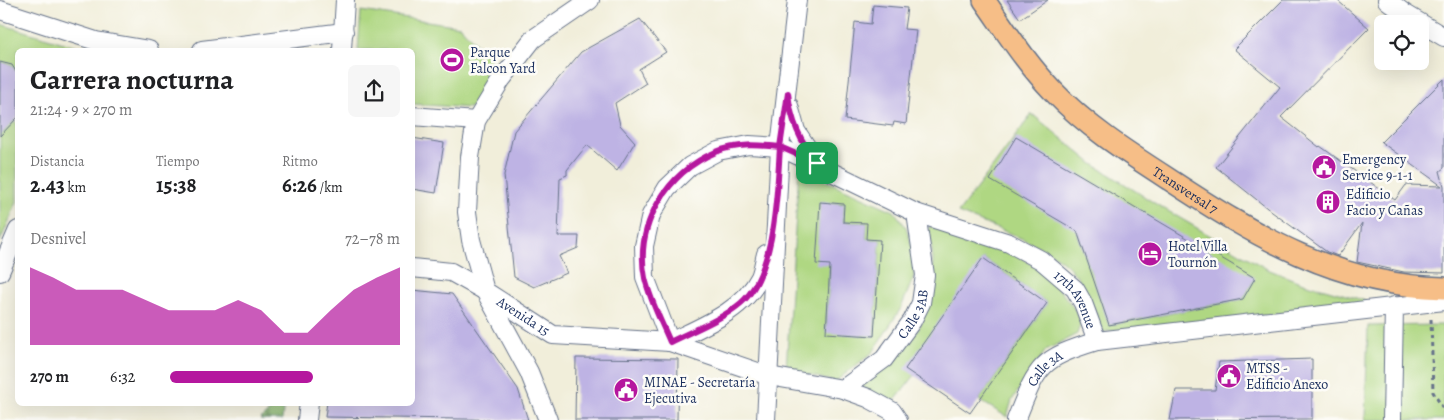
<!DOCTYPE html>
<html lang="es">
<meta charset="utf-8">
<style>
body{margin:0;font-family:Alegreya,serif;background:#f6f6f6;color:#202124;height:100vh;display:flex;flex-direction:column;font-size:19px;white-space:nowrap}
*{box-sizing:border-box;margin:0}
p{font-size:16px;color:#757577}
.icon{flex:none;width:28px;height:28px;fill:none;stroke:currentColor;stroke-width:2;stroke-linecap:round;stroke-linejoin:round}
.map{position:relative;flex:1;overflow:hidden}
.details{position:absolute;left:15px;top:48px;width:400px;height:358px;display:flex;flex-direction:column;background:#fff;border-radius:8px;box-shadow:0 5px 20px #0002}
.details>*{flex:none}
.controls{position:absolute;left:1374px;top:15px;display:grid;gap:10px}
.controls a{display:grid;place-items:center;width:55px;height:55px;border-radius:8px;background:#fff;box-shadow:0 5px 20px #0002;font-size:25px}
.pin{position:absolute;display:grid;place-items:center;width:42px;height:42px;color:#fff;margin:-21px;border-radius:10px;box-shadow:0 2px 8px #0006}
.round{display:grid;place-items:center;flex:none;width:52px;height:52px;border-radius:8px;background:#f6f6f6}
.head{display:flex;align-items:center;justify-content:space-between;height:85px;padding:0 15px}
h1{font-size:28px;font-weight:700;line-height:38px}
.stats{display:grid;grid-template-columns:repeat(3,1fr);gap:8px;height:85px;padding:5px 15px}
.stats div{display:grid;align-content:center}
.stats b{font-size:21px;font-weight:700}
.stats small{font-size:14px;font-weight:400}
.stats p{font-size:14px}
.chart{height:140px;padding:10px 15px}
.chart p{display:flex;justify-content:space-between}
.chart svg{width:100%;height:90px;margin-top:5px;fill:#b5179e;opacity:.7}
ul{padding:0 15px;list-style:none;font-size:16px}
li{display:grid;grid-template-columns:80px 60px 1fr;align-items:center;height:38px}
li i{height:12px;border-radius:6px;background:#b5179e}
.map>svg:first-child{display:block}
</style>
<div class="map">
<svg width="1444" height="420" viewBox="0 0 1444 420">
<defs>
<pattern id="forest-firs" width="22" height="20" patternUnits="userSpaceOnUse" patternTransform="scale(1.25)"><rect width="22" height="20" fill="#8bb870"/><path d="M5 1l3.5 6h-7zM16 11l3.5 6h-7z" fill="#71965f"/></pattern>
</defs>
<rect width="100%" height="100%" fill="#fdfcf7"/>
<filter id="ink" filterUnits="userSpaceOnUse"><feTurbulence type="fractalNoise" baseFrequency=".02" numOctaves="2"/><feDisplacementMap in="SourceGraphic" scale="10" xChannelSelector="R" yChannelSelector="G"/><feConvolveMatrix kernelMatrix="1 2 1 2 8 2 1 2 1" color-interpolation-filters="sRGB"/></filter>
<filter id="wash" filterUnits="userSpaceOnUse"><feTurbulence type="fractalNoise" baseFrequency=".0096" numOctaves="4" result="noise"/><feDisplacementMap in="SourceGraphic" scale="20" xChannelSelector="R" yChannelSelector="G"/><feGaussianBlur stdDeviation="1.12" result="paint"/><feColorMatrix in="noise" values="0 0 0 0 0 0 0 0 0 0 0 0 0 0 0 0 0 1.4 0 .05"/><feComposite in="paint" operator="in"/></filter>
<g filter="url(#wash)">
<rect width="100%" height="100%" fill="#f1eeda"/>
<path fill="url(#forest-firs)" stroke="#537467" d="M278 403H284L282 420H260Z"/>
<path fill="#afd782" stroke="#658370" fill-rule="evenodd" d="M361 11 460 26 500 70 470 108 413 104 412 50H358Z
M0 24 84 49 18 50 17 75 12 65 0 62Z
M1032 114 1093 164 1156 204 1267 269 1300 282 1377 304 1102 332C1094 308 1086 285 1069 267 1048 245 987 225 958 213ZM1077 231 1254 279 1243 299 1110 325Z
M13 121 17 123V202L0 242V136Z
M799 169 894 211 906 227 914 252V276L901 308 873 352 835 382 786 369ZM821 202 844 204 843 222 867 223 866 239 880 240 874 336 826 332 830 265Z
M929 226 1011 251 1050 277 1079 315 1080 325 1077 334 1046 350 1012 400 1007 417 979 400 1047 303 983 258 915 375 893 403 860 386 895 361 918 330 931 301 933 260Z
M1443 325 1444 420H1365L1368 326Z"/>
<g id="blocks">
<path fill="#beb3e4" d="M1007 0H1048L1020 19Z
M1283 0H1337L1369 28 1281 117 1319 147 1320 146 1395 200 1406 185 1442 186 1381 142 1444 79V168L1440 171 1444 186V273L1404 272 1357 262 1362 223 1338 256 1327 252 1272 212 1216 167 1280 87 1234 49Z
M873 5 907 8 904 29 916 30 906 124 894 122 893 126 845 120 855 22 871 24Z
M640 19 666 52 639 69 646 83 615 103 620 125 635 142 617 171 587 145 567 170V175L560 178 558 236H579L578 248 559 256 567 273 534 287 514 277 504 175 514 131 581 52Z
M0 62 12 65 18 75V117L0 136Z
M1016 137 1255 278 1243 299 1109 325 1077 231 990 180Z
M412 138 444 143 436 193 412 189Z
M820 202 844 204 843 222 867 223 866 239 880 240 874 336 826 333 830 265 816 264Z
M983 258 1047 303 970 413 905 369Z
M412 290 452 294 518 389 528 420 325 417 327 402H412Z
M576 358 678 359 677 420H575Z
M1312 359V419L1170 420 1176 390H1215L1219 362Z"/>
</g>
</g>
<g filter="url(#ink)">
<use href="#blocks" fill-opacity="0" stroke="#667289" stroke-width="1"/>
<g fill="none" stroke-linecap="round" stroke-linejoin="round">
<defs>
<g id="minor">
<path d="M1387 0 1404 13 1444 37"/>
<path d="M0 10 96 41 149 50"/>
<path d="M202 50 344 32"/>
<path d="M342 50 345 0"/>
<path d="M789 106 796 131 816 161"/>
<path d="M412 116 476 121"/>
<path id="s1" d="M412 268 451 272 485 291 553 335 670 342 769 376 843 389 868 398 892 411 898 420"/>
<path d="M0 272 18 230"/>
<path id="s2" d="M670 342 645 277 644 246 651 215 667 188 690 166 718 151 749 145 780 147 916 213 1009 243 1041 260 1075 289 1083 303 1097 341 1444 301"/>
<path d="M670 342C703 326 743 311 760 277 763 270 764 261 766 254"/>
<path id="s3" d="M843 389 884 359 912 321 921 303 925 275 916 213"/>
<path d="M307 420 309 402"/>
<path d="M548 420 529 372 485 291 471 240 467 212 470 157 476 121 501 80 533 39 590 0"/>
<path d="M766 420 780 147 797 0"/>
<path id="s4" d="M1016 420C1038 365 1039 359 1097 341"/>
<path d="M1392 420 1394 306"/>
</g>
<g id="major">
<path id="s5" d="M984 0C1006 31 1026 63 1053 91 1087 127 1128 153 1170 180 1255 236 1339 286 1444 288"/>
</g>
</defs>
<use href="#minor" stroke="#667289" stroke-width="20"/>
<use href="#major" stroke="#667289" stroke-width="24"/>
<path stroke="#667289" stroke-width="3" stroke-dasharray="4 4" stroke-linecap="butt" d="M1431 319 1433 392 1444 410"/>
<use href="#minor" stroke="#fff" stroke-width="18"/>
<use href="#major" stroke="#f6be87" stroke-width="21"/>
</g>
</g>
<g fill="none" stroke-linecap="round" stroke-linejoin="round" filter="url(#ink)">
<defs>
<path id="route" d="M817 163 780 147C777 190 776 273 741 303 721 320 694 330 670 342 661 321 650 300 645 278 634 224 668 172 716 152 737 143 759 145 780 147L788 93C791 121 800 141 817 163"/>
</defs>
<use href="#route" stroke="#fff" stroke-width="10"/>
<use href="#route" stroke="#b5179e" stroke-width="6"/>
</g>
<defs>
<symbol id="stadium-disc" viewBox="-11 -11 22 22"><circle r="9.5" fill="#b5179e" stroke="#fdfcf7"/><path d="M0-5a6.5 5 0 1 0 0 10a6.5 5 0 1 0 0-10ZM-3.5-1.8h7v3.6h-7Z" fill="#fff"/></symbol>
<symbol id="civic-disc" viewBox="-11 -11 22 22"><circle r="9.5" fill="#b5179e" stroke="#fdfcf7"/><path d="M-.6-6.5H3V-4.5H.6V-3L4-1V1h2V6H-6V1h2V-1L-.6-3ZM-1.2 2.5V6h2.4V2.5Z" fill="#fff"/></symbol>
<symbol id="building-disc" viewBox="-11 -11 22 22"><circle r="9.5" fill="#b5179e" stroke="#fdfcf7"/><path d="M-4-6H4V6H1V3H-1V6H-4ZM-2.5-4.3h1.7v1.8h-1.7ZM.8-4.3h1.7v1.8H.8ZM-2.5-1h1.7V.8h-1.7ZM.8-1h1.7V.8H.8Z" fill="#fff"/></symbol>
<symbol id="hotel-disc" viewBox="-11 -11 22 22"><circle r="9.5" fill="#b5179e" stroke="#fdfcf7"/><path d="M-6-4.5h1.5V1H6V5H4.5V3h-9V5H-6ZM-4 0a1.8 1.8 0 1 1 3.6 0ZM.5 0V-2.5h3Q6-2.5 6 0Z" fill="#fff"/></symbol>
</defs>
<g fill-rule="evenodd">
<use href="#stadium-disc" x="438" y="46" width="28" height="28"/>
<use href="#civic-disc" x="1310" y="153" width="28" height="28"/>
<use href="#building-disc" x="1314" y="188" width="28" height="28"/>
<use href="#hotel-disc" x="1136" y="240" width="28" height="28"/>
<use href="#civic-disc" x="1215" y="362" width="28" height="28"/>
<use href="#civic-disc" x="612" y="376" width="28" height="28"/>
</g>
<g text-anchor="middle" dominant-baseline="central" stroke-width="5" stroke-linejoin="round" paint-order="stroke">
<g font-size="14" fill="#1b2f5e" stroke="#fdfcf7" text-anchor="start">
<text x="470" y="52">Parque<tspan x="470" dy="16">Falcon Yard</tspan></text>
<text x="1342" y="159">Emergency<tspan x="1342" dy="16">Service 9-1-1</tspan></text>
<text x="1346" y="194">Edificio<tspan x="1346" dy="16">Facio y Cañas</tspan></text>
<text x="1168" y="246">Hotel Villa<tspan x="1168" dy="16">Tournón</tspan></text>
<text x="1246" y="368">MTSS -<tspan x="1246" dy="16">Edificio Anexo</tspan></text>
<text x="644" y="382">MINAE - Secretaría<tspan x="644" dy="16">Ejecutiva</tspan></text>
</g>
<g font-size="14" fill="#1b2f5e" stroke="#fdfcf7">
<text stroke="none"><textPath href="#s5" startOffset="280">Transversal 7</textPath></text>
<text stroke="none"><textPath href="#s2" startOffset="629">17th Avenue</textPath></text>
<text stroke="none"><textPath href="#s3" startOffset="105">Calle 3AB</textPath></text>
<text stroke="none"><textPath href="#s1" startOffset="124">Avenida 15</textPath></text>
<text stroke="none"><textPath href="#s4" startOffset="60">Calle 3A</textPath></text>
</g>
</g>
</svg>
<div class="controls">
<a><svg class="icon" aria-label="locate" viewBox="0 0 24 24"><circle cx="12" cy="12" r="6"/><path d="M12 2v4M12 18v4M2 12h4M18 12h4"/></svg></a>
</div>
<div class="pin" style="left:817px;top:163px;background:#1e9e55"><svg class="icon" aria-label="arrive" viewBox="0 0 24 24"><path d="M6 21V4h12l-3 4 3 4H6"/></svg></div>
<section class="details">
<div class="head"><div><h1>Carrera nocturna</h1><p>21:24 · 9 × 270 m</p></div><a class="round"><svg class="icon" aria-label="share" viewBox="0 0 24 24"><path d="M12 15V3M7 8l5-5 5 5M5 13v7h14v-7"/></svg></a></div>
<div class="stats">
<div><p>Distancia</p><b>2.43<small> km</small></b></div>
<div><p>Tiempo</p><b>15:38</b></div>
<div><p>Ritmo</p><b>6:26<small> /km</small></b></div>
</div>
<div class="chart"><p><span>Desnivel</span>72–78 m</p>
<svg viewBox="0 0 160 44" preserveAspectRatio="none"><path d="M0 44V6L10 11L20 17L30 17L40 17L50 22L60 27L70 27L80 27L90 22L100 27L110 38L120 38L130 27L140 17L150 11L160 6V44z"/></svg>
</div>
<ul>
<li><b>270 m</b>6:32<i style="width:62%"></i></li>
</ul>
</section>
</div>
